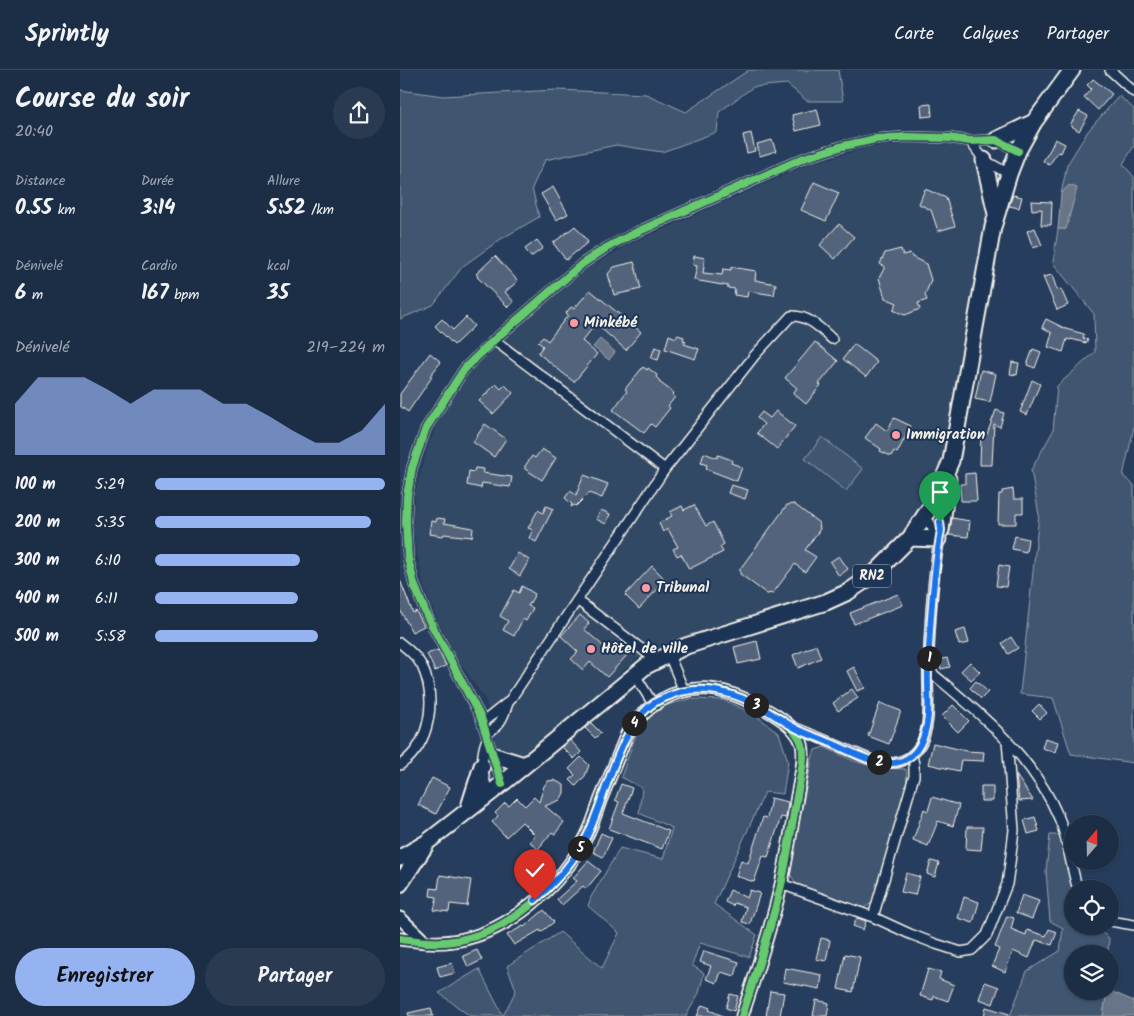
<!DOCTYPE html>
<html lang="fr">
<meta charset="utf-8">
<style>
body{margin:0;font-family:Kalam,sans-serif;background:#293a51;color:#f1f3f6;height:100vh;display:flex;flex-direction:column;font-size:19px;white-space:nowrap}
*{box-sizing:border-box;margin:0}
p{font-size:16px;color:#a0a8b3}
.icon{flex:none;width:28px;height:28px;fill:none;stroke:currentColor;stroke-width:2;stroke-linecap:round;stroke-linejoin:round}
.map{position:relative;flex:1;overflow:hidden}
.panel{display:flex;flex-direction:column;background:#1c2e46;width:400px}
.panel>*{flex:none}
.needle{width:32px;rotate:20deg}
.fabs{position:absolute;left:664px;top:745px;display:grid;gap:10px}
.fabs a{display:grid;place-items:center;width:55px;height:55px;border-radius:50%;background:#1c2e46;box-shadow:0 1px 4px #0004,0 0 0 1px #3a4a5f;font-size:25px}
.pin{position:absolute;display:grid;place-items:center;width:42px;height:42px;color:#fff;margin:-51px -21px;border-radius:50% 50% 50% 0;rotate:-45deg;box-shadow:0 0 5px #0007}
.pin .icon{rotate:45deg}
.km{position:absolute;width:25px;height:25px;margin:-12px;border-radius:50%;background:#222;color:#fff;font-size:14px;line-height:25px;text-align:center}
.round{display:grid;place-items:center;flex:none;width:52px;height:52px;border-radius:26px;background:#293a51}
.overview{display:flex;align-items:center;justify-content:space-between;height:85px;padding:0 15px}
h1{font-size:28px;font-weight:800;line-height:38px}
.figures{display:grid;grid-template-columns:repeat(3,1fr);gap:8px;height:85px;padding:5px 15px}
.figures div{display:grid;align-content:center}
.figures b{font-size:21px;font-weight:800}
.figures small{font-size:14px;font-weight:400}
.figures p{font-size:14px}
.chart{height:140px;padding:10px 15px}
.chart p{display:flex;justify-content:space-between}
.chart svg{width:100%;height:90px;margin-top:5px;fill:#95b2f1;opacity:.7}
.primary-button{display:flex;gap:10px;margin-top:auto;padding:10px 15px}
.primary-button a{flex:1;height:58px;border-radius:30px;background:#95b2f1;color:#111;font-size:20px;font-weight:800;line-height:58px;text-align:center}
.primary-button a+a{background:#293a51;color:#f1f3f6}
ul{padding:0 15px;list-style:none;font-size:16px}
li{display:grid;grid-template-columns:80px 60px 1fr;align-items:center;height:38px}
li i{height:12px;border-radius:6px;background:#95b2f1}
header{display:flex;align-items:center;gap:30px;box-sizing:border-box;height:70px;padding:0 25px;background:#1c2e46;border-bottom:1px solid #3a4a5f}
header strong{font-size:24px}
nav{display:flex;gap:28px;margin-inline-start:auto;font-size:18px}
main{display:flex;flex:1;min-height:0}
.map>svg:first-child{display:block}
</style>
<header>
<strong>Sprintly</strong>
<nav><a>Carte</a><a>Calques</a><a>Partager</a></nav>
</header>
<main>
<section class="panel">
<div class="overview"><div><h1>Course du soir</h1><p>20:40</p></div><a class="round"><svg class="icon" aria-label="share" viewBox="0 0 24 24"><path d="M12 15V3M7 8l5-5 5 5M5 13v7h14v-7"/></svg></a></div>
<div class="figures">
<div><p>Distance</p><b>0.55<small> km</small></b></div>
<div><p>Durée</p><b>3:14</b></div>
<div><p>Allure</p><b>5:52<small> /km</small></b></div>
</div>
<div class="figures">
<div><p>Dénivelé</p><b>6<small> m</small></b></div>
<div><p>Cardio</p><b>167<small> bpm</small></b></div>
<div><p>kcal</p><b>35</b></div>
</div>
<div class="chart"><p><span>Dénivelé</span>219–224 m</p>
<svg viewBox="0 0 160 44" preserveAspectRatio="none"><path d="M0 44V19L10 6L20 6L30 6L40 12L50 19L60 12L70 12L80 12L90 19L100 19L110 25L120 32L130 38L140 38L150 32L160 19V44z"/></svg>
</div>
<ul>
<li><b>100 m</b>5:29<i style="width:100%"></i></li>
<li><b>200 m</b>5:35<i style="width:94%"></i></li>
<li><b>300 m</b>6:10<i style="width:63%"></i></li>
<li><b>400 m</b>6:11<i style="width:62%"></i></li>
<li><b>500 m</b>5:58<i style="width:71%"></i></li>
</ul>
<div class="primary-button"><a>Enregistrer</a><a>Partager</a></div>
</section>
<div class="map">
<svg width="734" height="946" viewBox="0 0 734 946">
<rect width="100%" height="100%" fill="#263d5d"/>
<filter id="ink" filterUnits="userSpaceOnUse"><feTurbulence type="fractalNoise" baseFrequency=".02" numOctaves="2"/><feDisplacementMap in="SourceGraphic" scale="10" xChannelSelector="R" yChannelSelector="G"/><feConvolveMatrix kernelMatrix="1 2 1 2 8 2 1 2 1" color-interpolation-filters="sRGB"/></filter>
<g filter="url(#ink)">
<path fill="#334966" d="M512 74 563 76 575 85 584 112 586 146 544 384 531 419 511 454 487 483 456 507 425 526 380 541 326 554 266 574 237 589 128 682 119 687 100 680 96 673 87 632 54 583 38 551 24 518 13 460 15 423 29 373 45 337 74 298 106 268 182 202 226 176 410 94 470 77Z"/>
<path fill="#40546f" stroke="#9aa2ac" d="M349 0H438L443 31H407L387 14 353 17 319 42 317 62 262 82 216 75 145 90 132 118 139 147 101 169 63 196 33 235 0 249V20L43 26 157 20 246 24 286 42Z
M719 26 734 39V76L723 94 734 107V357L723 406 734 415V693L671 684 653 628 620 624 639 445 631 400 653 361 657 316 695 282 694 244 653 193 658 159H666L669 115 661 124 667 95 688 61Z
M422 367 463 399 446 421 405 389Z
M290 629 323 630 354 644 379 663 388 691 383 724 365 722 314 834 357 865 349 887 300 873 292 895 304 903 299 923 286 946H103L116 920 107 896 160 862 202 898 219 863 188 836 191 827 220 778 263 789 272 758 239 743 242 718 221 707 238 659 259 637Z
M424 677 454 691 478 698 506 699 507 712 473 832 464 838 396 814 389 802 412 689 415 680Z
M650 765H659L672 819V856H694L709 868 708 884H672V921H707L703 946H610L627 901 660 881 663 858 650 851 646 801Z
M79 899 103 946H70L39 923Z"/>
<path fill="#677588" stroke="#9fa7ae" d="M669 115 677 118 666 159H658L661 124Z
M200 269 215 282 209 290 193 277Z
M707 921H710L734 931V946H703Z"/>
<path fill="#52647b" stroke="#f4f1e8" d="M693 9 712 24 698 40 684 27 691 19 687 15Z
M531 34 532 46 522 47 521 35Z
M417 39 421 55 396 61 392 45Z
M679 41 688 46 679 61 670 55Z
M351 63 355 81 347 83 343 65Z
M655 69 665 74 661 83 658 82 649 95 643 91 651 78Z
M372 70 376 81 360 86 357 74Z
M414 112 439 123 426 151 401 140Z
M153 117 168 144 156 150 141 124Z
M525 119 546 128 555 156 538 161 531 140 519 134Z
M613 125 622 127 619 138 609 136Z
M631 131 652 132 651 155H641L642 139 632 140Z
M439 154 454 167 435 189 420 175Z
M175 156 188 172 166 190 153 173Z
M635 158 642 175 633 178 627 161Z
M137 170 143 178 131 187 125 179Z
M501 179 503 185 510 183 512 187 526 194 531 210 525 225 527 230 518 233 520 239 505 245 493 240 497 233 485 228 479 208 485 197 480 194 485 183Z
M95 186 118 211 105 222 114 232 108 237 77 207 78 206 76 204Z
M294 186 305 188 303 203 322 205 323 199 331 200V197L356 201 355 210 376 214 374 225 348 221 347 227 334 225 335 219 328 218V216L294 210 297 196 293 195Z
M234 192 241 219 214 225 208 204 214 197Z
M652 205 657 220 661 219 668 235 657 240 643 207Z
M190 220 241 262 226 280 196 254 182 271 197 284 174 312 138 283 143 276 138 272 143 267 148 271 168 245 166 243 171 237 174 239Z
M66 247 74 256 54 275 35 256 42 249 53 260Z
M646 249 666 259 684 264 683 268 688 270 686 273 671 269V270L667 269 663 282 648 277 652 263 642 257Z
M269 265 276 268 277 265 284 267 283 270 286 271 284 274 299 279 295 289 265 279Z
M415 272 438 291 419 314 421 315 406 334 393 323 397 318 385 308Z
M454 274 477 292 466 307 443 289Z
M255 277 261 279 258 290 251 288Z
M633 279 641 282 635 298 627 295Z
M30 283 41 292 30 306 32 307 8 342 0 336V324Z
M612 292 619 293 617 305 610 304Z
M243 297 247 300 248 298 257 305 256 307 260 311 259 312 274 323 272 325 275 327 268 336 270 338 255 357 251 354 244 363 213 340 227 321 225 319Z
M581 300 596 304 590 332 575 329Z
M632 310 640 314 627 345 620 342Z
M96 314 101 319 105 315 113 323 93 344 79 331Z
M596 340 604 343 600 357 594 354 592 395H580L581 364H587Z
M376 341 395 356 377 379 357 363 364 354 357 348 362 342 370 348Z
M494 348 511 356 497 383 494 381 491 386 480 381 481 379 465 368 476 353 487 361Z
M85 354 106 369 94 387 73 372Z
M142 379 156 388 142 410 125 399V396L132 386 135 388Z
M304 383 317 388 318 385 332 390 331 393 342 397 337 411 306 399 307 395 301 393Z
M75 398 84 399 83 403 112 407 110 417 82 413 81 418 67 415 69 401 74 402Z
M575 403 577 431H561L560 414H565V404Z
M184 405 208 414 202 428 189 423 176 436 174 435 171 437 172 434 165 428 170 421 176 425Z
M331 415 348 420 345 429 328 423Z
M613 419 614 429H623V443H616V454H598L599 424H602V421Z
M394 434 419 453 420 459 405 480 416 487 405 502 395 494 373 523 367 524 340 504V499L387 435Z
M294 435 306 456 313 452 324 474 320 477 323 482 289 499 281 484 277 486 273 479 278 477 268 459 263 462 259 453 272 446 270 442 282 436 284 440Z
M146 436 153 439 136 472 129 468 133 460 128 458 138 440 143 443Z
M201 440 210 444 206 454 196 449Z
M37 448 45 449 44 453 73 458 72 467 44 464 43 466 29 464 31 451 36 452Z
M552 448 570 451 568 467 549 465Z
M615 466 628 469 626 482 612 479Z
M118 483 129 490 120 506 109 499Z
M439 486 448 499 439 506 430 492Z
M599 495 609 497 606 517 596 516Z
M252 496 266 510 239 539 225 525Z
M0 510 13 543 16 541 24 556 12 562 0 540Z
M122 516 135 524 128 536 133 538 126 551 123 549 114 566 103 560 108 551 100 546 114 520 119 523Z
M498 524 503 535 454 554 450 543Z
M180 545 189 553 184 559 211 583 220 574 229 583 207 607 190 592 183 600 171 589 178 582 161 566Z
M565 559 569 573 559 575 555 562Z
M611 567 618 578 608 584 602 573Z
M357 571 361 589 338 594 334 577Z
M416 575 421 588 398 598 393 585Z
M38 580 46 596 35 601 27 584Z
M547 588 550 597 541 599 539 590Z
M570 592 580 602 571 610 561 601Z
M454 597 465 618 457 621 447 601Z
M576 611 588 622 581 629 570 618Z
M452 619 458 628 438 641 433 633Z
M480 633 501 641 489 674 468 666Z
M639 634 647 643 640 649 632 641Z
M553 635 569 651 558 662 542 646Z
M191 653 201 663 195 668 185 658Z
M645 668 658 672 655 682 642 678Z
M170 670 181 682 174 689 162 677Z
M533 673 566 681 584 682 583 691 561 690 559 701 528 694Z
M181 687 189 695 185 706 176 716 170 710 175 705 169 699Z
M616 705 633 730 619 731Z
M32 708 50 717 36 744 18 735Z
M154 710 164 715V723L160 730 145 736 164 752 155 764 152 762 138 779 130 772 135 765 122 752 106 767 92 752 98 746 95 743 105 733 109 736 117 728 125 736 134 727 139 732 144 716 148 711Z
M221 714 232 718 223 743 269 761 262 779 209 759 219 732 215 730Z
M581 716H593V731H581Z
M532 727 559 735 553 756 538 751 528 776 513 770 524 739 528 741Z
M371 728 388 732 386 748 381 747 368 787 363 786 354 812 336 806 341 790 348 793 363 747 367 748Z
M635 747 639 761 628 764 624 750Z
M567 757H583L581 780 566 779Z
M201 763 212 768 203 787 193 782Z
M188 791 201 801 186 819 183 816 162 835 157 829 177 811 173 808Z
M531 791 539 793 535 807 527 804Z
M506 803 520 807 515 825 501 822Z
M40 805 71 810 67 836 50 834 49 842 34 840 37 827 30 826 31 818 38 819Z
M330 820 347 828 350 820 360 823 350 854 342 852 346 837 334 833 333 836 325 832Z
M622 825 639 831 632 849 616 843Z
M564 827 579 832 573 853 558 848Z
M144 840 154 852 141 862 140 860 114 875 107 865 123 856 124 857Z
M607 846 614 848 611 859 626 865 627 860 646 866 649 859 657 862 652 875 636 870 629 888 613 881 605 902 592 896 599 879 595 877Z
M457 848 466 851 463 860 453 856Z
M421 868 430 870 426 891 416 889Z
M77 880 82 890 68 897 63 886Z
M304 881 339 892 335 906 321 902 317 913 306 909 311 896 300 892Z
M445 884 460 887 453 922 438 919Z
M52 893 55 903 40 907 37 897Z
M385 898 422 905 420 919 383 912Z
M528 899 541 902 539 909 554 915 548 931 534 926 533 930 520 926Z
M585 912 599 917 593 934 579 929Z
M370 921 384 923 380 946H366Z
M330 924 338 926 334 941 326 938Z
M416 930 429 933 427 946H413Z
M302 935 310 938 309 940 323 946H297Z
M586 937 609 944V946H584Z
M31 938 33 946H9L8 943Z"/>
<g fill="none" stroke-linecap="round" stroke-linejoin="round">
<defs>
<path id="minor" d="M710 0 734 22
M570 71 584 90 609 104
M94 270 265 399
M526 446 539 471
M177 530 256 590
M0 573C8 579 17 587 22 596 37 629 31 674 0 695
M269 585 284 621
M528 600C579 642 633 686 659 748 669 771 670 796 678 819
M235 605 253 634
M83 652 107 633
M391 656C408 663 426 670 443 678 459 684 473 693 490 693 502 693 512 687 519 677 533 655 527 624 528 599 530 555 532 510 540 466
M86 664C100 656 103 648 108 633L265 399 355 285 391 246C408 245 420 258 432 269
M87 669C79 688 83 705 88 724
M102 714 81 648 27 546 14 514 8 488 6 452 7 426 12 398 26 358 65 298 94 270 182 194 206 178 237 162 404 88 443 76 476 69 506 67 549 68 570 71 596 70 618 81
M381 814 473 847 510 864 536 874 561 882 572 880 587 865 607 814 610 793 614 760 607 670
M473 847 514 706V694L512 686
M710 851 734 855"/>
<path id="tertiary" d="M0 848 25 872
M0 869C18 871 35 874 53 871 108 864 162 815 186 767 192 756 196 743 200 731 209 709 218 687 227 664 245 635 274 617 309 619 333 621 389 646 400 669 408 684 398 716 396 732 391 760 387 788 381 815 371 859 356 903 342 946"/>
<path id="trunk" d="M596 70 634 52
M584 90 596 144
M541 460 548 409
M510 468 538 469
M95 686 124 695
M68 740 82 696
M0 788 26 773 102 714 246 596 286 576 426 532 448 522 473 505 510 468 531 436 551 391 593 157 609 104 618 81 634 52 672 0
M0 814 25 776"/>
</defs>
<use href="#minor" stroke="#f4f1e8" stroke-width="12"/>
<use href="#tertiary" stroke="#f4f1e8" stroke-width="15"/>
<use href="#trunk" stroke="#f4f1e8" stroke-width="19"/>
<use href="#minor" stroke="#1d3557" stroke-width="9"/>
<use href="#tertiary" stroke="#1d3557" stroke-width="11"/>
<use href="#trunk" stroke="#1d3557" stroke-width="15"/>
<defs>
<path id="cycleway" d="M102 714 81 648 27 546 14 514 8 488 6 452 7 426 12 398 26 358 65 298 94 270 182 194 206 178 237 162 404 88 443 76 476 69 506 67 549 68 570 71 596 70 618 81
M0 869C18 871 35 874 53 871 108 864 162 815 186 767 192 756 196 743 200 731 209 709 218 687 227 664 245 635 274 617 309 619 333 621 389 646 400 669 408 684 398 716 396 732 391 760 387 788 381 815 371 859 356 903 342 946"/>
</defs>
<use href="#cycleway" stroke="#1d3557" stroke-width="11"/>
<use href="#cycleway" stroke="#67ca6e" stroke-width="8"/>
</g>
</g>
<g fill="none" stroke-linecap="round" stroke-linejoin="round" filter="url(#ink)">
<defs>
<path id="route" d="M135 830C156 812 174 792 187 766 206 728 218 658 254 633 260 629 268 627 274 624 310 612 347 627 377 647 382 649 385 653 390 655 402 663 418 667 431 673 454 682 489 706 512 685 518 680 523 670 525 662 531 642 527 620 528 599 530 552 533 506 541 460L540 452"/>
</defs>
<use href="#route" stroke="#fff" stroke-width="10"/>
<use href="#route" stroke="#1a73e8" stroke-width="6"/>
</g>
<g fill="#ff9aa2" stroke="#1d3557" stroke-width="2">
<circle cx="174" cy="253" r="5"/>
<circle cx="496" cy="365" r="5"/>
<circle cx="246" cy="518" r="5"/>
<circle cx="191" cy="579" r="5"/>
</g>
<g text-anchor="middle" dominant-baseline="central" stroke-width="4" stroke-linejoin="round" paint-order="stroke">
<rect fill="#1d3557" stroke="#b4b9bc" stroke-width="1" x="453" y="494.5" width="38" height="23" rx="4"/>
<g font-size="14" font-weight="bold" fill="#f4f1e8">
<text x="472" y="506">RN2</text>
</g>
<g font-size="15" font-weight="bold" fill="#f4f1e8" stroke="#1d3557" text-anchor="start">
<text x="184" y="253">Minkébé</text>
<text x="506" y="365">Immigration</text>
<text x="256" y="518">Tribunal</text>
<text x="201" y="579">Hôtel de ville</text>
</g>
</g>
</svg>
<div class="fabs">
<a><svg class="needle" viewBox="-14 -14 28 28"><path d="M0-13l5 13h-10z" fill="#e53935"/><path d="M0 13l5-13h-10z" fill="#a0a8b3"/></svg></a>
<a><svg class="icon" aria-label="locate" viewBox="0 0 24 24"><circle cx="12" cy="12" r="6"/><path d="M12 2v4M12 18v4M2 12h4M18 12h4"/></svg></a>
<a><svg class="icon" aria-label="layers" viewBox="0 0 24 24"><path d="M12 4l9 5-9 5-9-5zM3 14l9 5 9-5"/></svg></a>
</div>
<div class="pin" style="left:540px;top:452px;background:#1e9e55"><svg class="icon" aria-label="arrive" viewBox="0 0 24 24"><path d="M6 21V4h12l-3 4 3 4H6"/></svg></div>
<div class="pin" style="left:135px;top:830px;background:#d93025"><svg class="icon" aria-label="check" viewBox="0 0 24 24"><path d="M5 12l5 5 9-10"/></svg></div>
<b class="km" style="left:529px;top:588px">1</b>
<b class="km" style="left:479px;top:692px">2</b>
<b class="km" style="left:356px;top:635px">3</b>
<b class="km" style="left:234px;top:653px">4</b>
<b class="km" style="left:180px;top:778px">5</b>
</div>
</main>
